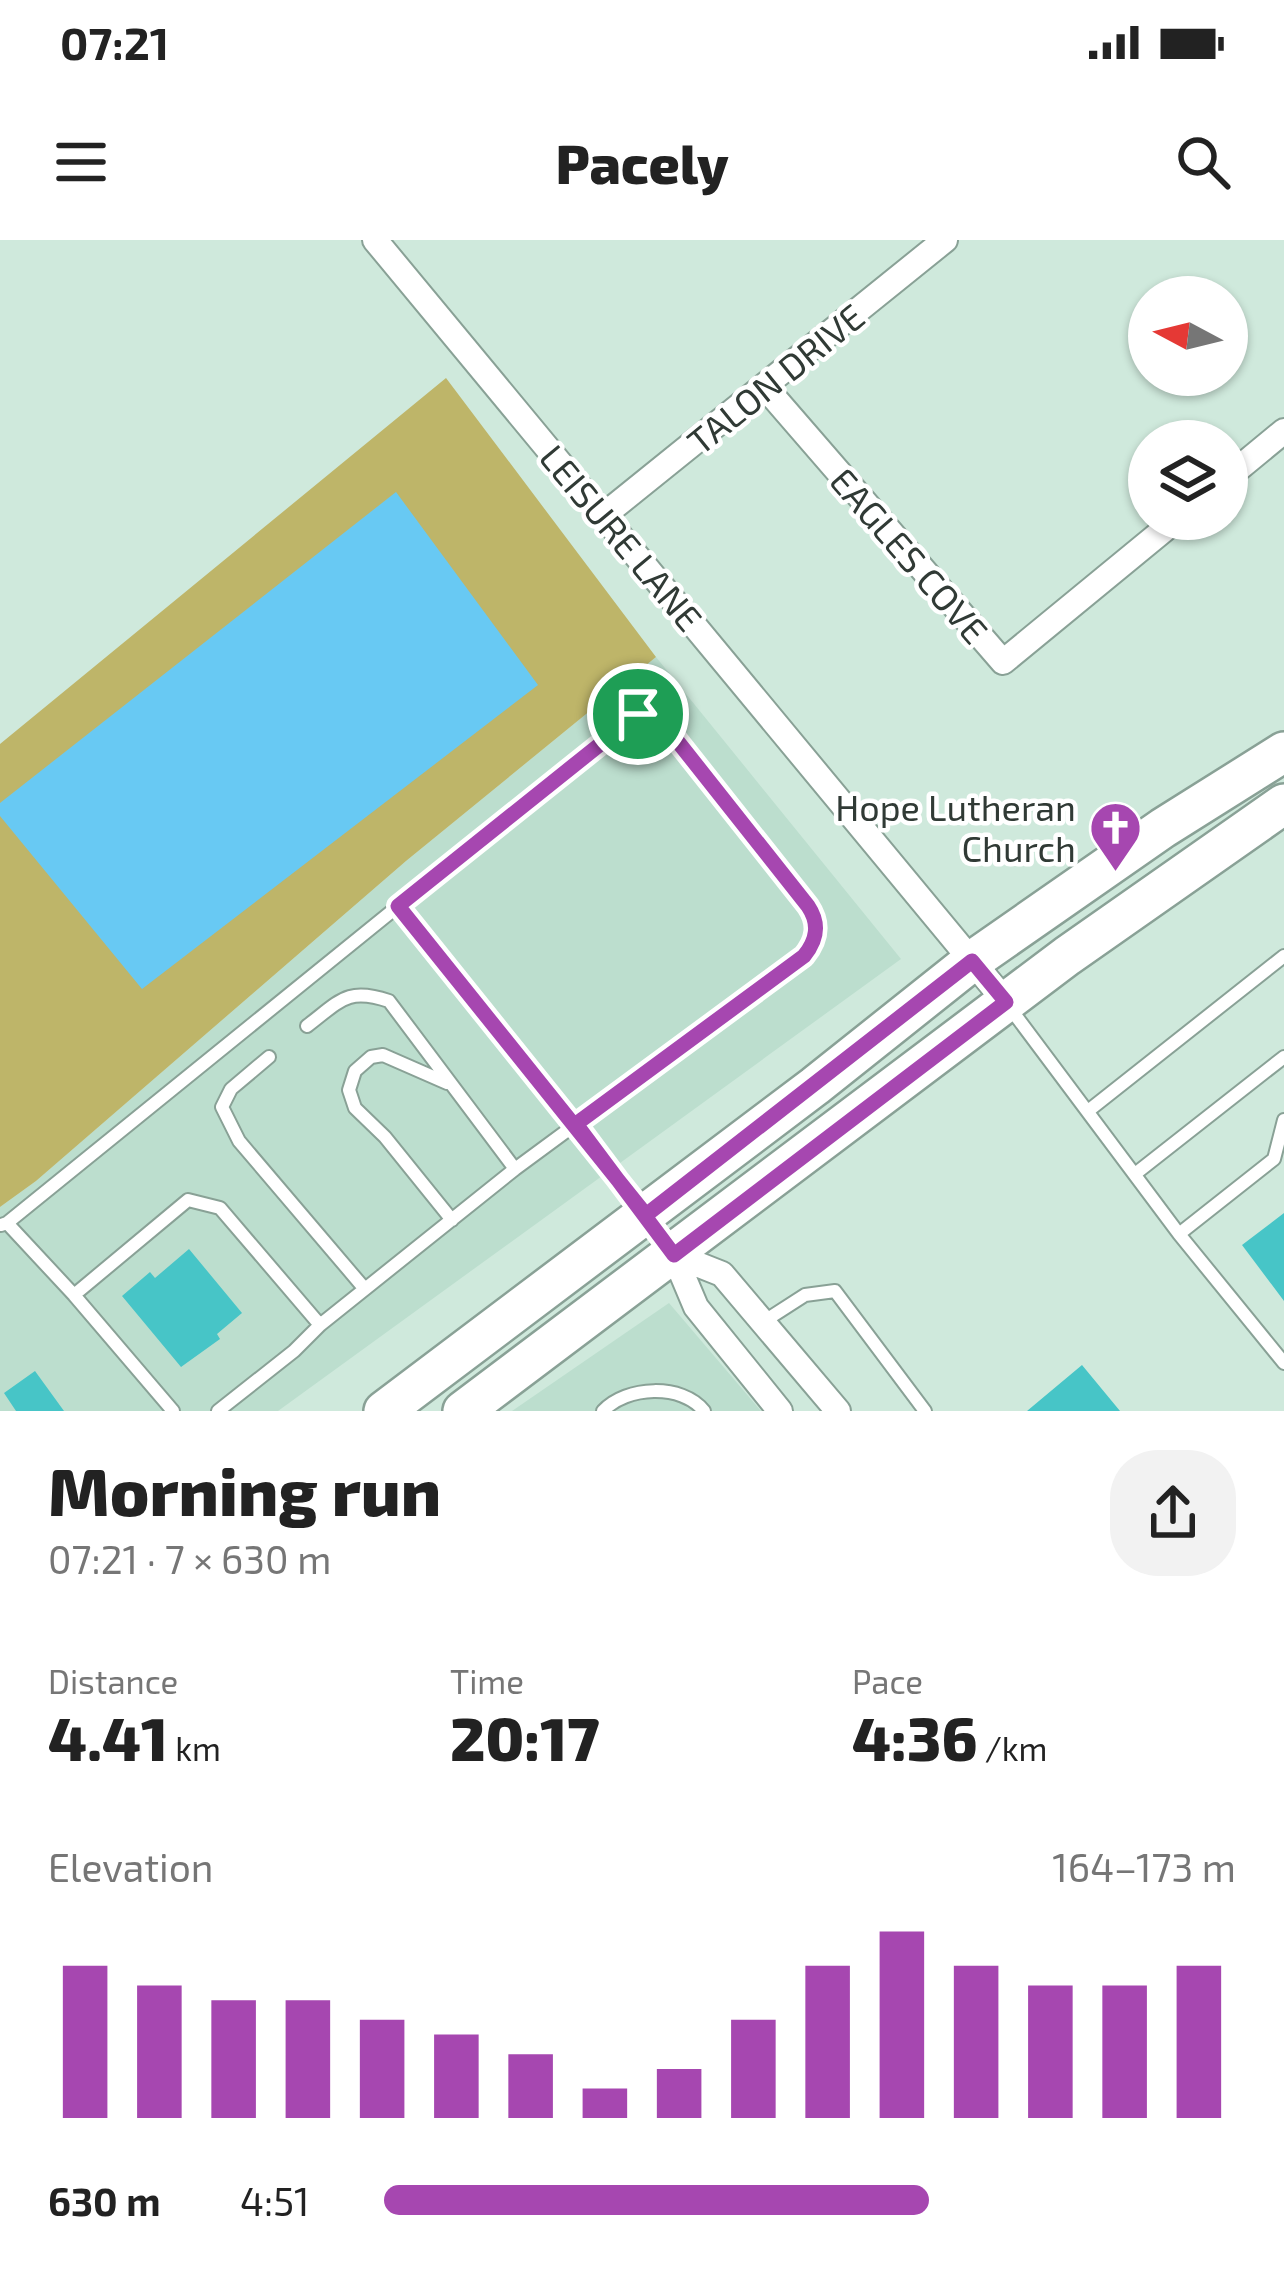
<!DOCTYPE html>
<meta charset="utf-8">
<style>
body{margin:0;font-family:"Exo 2",sans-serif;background:#f2f2f2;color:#222;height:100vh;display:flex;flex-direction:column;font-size:45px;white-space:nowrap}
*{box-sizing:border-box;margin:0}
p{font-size:39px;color:#767676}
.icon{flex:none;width:66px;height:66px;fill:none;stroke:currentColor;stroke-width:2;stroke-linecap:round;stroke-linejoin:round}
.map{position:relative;height:1171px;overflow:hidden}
.drawer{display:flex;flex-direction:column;background:#fff;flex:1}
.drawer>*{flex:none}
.needle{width:78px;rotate:277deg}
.fabs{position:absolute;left:1128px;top:36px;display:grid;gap:24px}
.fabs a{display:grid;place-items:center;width:120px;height:120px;border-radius:50%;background:#fff;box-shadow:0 3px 9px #0004;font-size:60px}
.pin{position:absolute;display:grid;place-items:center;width:102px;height:102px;color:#fff;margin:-51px;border:6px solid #fff;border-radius:50%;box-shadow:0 3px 12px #0007}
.round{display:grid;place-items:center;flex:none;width:126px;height:126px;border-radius:48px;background:#f2f2f2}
.headline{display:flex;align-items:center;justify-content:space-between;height:204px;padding:0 48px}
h1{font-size:66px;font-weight:800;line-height:90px}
.figures{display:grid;grid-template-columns:repeat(3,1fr);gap:18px;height:204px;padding:12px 48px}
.figures div{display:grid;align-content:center}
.figures b{font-size:60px;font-weight:800}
.figures small{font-size:33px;font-weight:400}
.figures p{font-size:33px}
.chart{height:336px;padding:24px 48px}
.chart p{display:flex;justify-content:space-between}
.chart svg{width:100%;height:216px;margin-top:12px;stroke:#a647b0;stroke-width:6}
ul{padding:0 48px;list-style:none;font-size:39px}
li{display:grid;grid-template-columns:192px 144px 1fr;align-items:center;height:90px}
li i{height:30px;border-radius:15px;background:#a647b0}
.status{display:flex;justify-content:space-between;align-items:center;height:84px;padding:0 60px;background:#fff;direction:ltr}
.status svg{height:33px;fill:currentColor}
header{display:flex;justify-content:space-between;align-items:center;height:156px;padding:0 48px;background:#fff;font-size:54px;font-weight:800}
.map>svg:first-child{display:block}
</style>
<div class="status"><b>07:21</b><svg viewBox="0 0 49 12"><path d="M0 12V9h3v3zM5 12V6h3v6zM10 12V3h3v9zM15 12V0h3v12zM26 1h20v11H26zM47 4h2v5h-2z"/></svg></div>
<header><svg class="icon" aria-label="menu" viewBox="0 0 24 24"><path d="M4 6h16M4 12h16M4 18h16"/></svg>Pacely<svg class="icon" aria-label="search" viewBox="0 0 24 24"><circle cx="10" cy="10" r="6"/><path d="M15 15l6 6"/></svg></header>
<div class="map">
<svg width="1284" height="1171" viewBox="0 0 1284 1171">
<rect width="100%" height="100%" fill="#cfe9dc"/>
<path fill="#bcdece" d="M656 417 901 719 278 1171H0V967L36 941 406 621Z
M669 1063 761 1171H512Z"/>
<path fill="#beb569" d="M446 138 656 417 406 621 36 941 0 967V504Z"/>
<path fill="#68c9f3" d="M396 252 538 445 142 749 0 576V563Z"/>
<path fill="#47c5c7" d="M1284 973V1061L1242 1005Z
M189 1009 242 1073 217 1094 220 1099 181 1127 122 1056 150 1032 155 1038Z
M1082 1125 1120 1171H1027Z
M35 1131 64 1171H16L4 1153Z"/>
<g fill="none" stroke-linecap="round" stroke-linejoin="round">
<defs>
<path id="lane" d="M398 666 576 884 670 1009
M1010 768 1179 994 1284 1123
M307 786C340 761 347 747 389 761L515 929
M269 817 231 849 222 867 239 901 364 1048
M447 843 383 815 371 817 355 831 349 850 355 868 385 897 452 980
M1088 871 1284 716
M1135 934 1284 817
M7 983 629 479 648 473 659 479 807 666C820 684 817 699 804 716L515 929 320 1085
M1 985 7 983 74 1055
M1179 994 1274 919 1284 880
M763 1082 805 1055 835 1051 925 1171
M173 1171 74 1055 188 960 220 968 320 1085 294 1111 218 1171
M603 1171C626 1146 682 1143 704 1171"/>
<path id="street" d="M375 0 1006 762
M764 146 1003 422 1177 279
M1227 238 1284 191
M604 275 945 0
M674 1015 722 1034 838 1171
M674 1015 696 1067 780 1171"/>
<path id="primary" d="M384 1171 815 846 972 721 1163 588 1284 512
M463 1171 1067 716 1284 564"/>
</defs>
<use href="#lane" stroke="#89a196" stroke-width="16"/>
<use href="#street" stroke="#89a196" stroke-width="28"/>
<use href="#primary" stroke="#89a196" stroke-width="44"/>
<use href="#lane" stroke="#fff" stroke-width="12"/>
<use href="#street" stroke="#fff" stroke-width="24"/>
<use href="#primary" stroke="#fff" stroke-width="39"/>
</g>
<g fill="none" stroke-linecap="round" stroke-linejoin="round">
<defs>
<path id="route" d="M638 474 398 666 646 975 972 721 1006 762 674 1015 576 884 804 716C817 700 820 684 808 666L667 488 648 473 638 474"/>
</defs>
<use href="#route" stroke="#fff" stroke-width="24"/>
<use href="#route" stroke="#a647b0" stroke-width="15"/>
</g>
<defs>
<symbol id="church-pin" viewBox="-11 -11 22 30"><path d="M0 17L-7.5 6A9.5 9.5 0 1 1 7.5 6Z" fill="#a647b0" stroke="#fff"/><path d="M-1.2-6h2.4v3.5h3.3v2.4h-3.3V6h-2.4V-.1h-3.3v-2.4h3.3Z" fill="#fff"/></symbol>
</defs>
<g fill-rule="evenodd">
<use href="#church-pin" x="1086" y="558" width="59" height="81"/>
</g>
<g text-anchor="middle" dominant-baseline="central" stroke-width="9" stroke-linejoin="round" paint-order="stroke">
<g font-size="36" fill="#303a35" stroke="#fff">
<text transform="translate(775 138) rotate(-39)">TALON DRIVE</text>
<text transform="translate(622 297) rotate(50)">LEISURE LANE</text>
<text transform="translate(910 315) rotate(49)">EAGLES COVE</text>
</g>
<g font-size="36" fill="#303a35" stroke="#fff" text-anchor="end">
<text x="1076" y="566">Hope Lutheran<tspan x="1076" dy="41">Church</tspan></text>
</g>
</g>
</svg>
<div class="fabs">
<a><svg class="needle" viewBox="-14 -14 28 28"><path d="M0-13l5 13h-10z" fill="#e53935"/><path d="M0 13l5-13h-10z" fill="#767676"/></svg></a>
<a><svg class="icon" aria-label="layers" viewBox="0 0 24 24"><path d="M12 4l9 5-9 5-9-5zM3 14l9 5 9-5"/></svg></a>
</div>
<div class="pin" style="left:638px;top:474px;background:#1e9e55"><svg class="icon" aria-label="arrive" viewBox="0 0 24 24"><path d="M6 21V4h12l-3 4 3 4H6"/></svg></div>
</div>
<section class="drawer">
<div class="headline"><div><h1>Morning run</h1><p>07:21 · 7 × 630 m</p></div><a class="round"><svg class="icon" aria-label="share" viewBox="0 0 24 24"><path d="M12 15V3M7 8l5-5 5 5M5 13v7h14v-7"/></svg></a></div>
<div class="figures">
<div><p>Distance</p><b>4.41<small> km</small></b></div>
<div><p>Time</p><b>20:17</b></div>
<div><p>Pace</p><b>4:36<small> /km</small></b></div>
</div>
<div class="chart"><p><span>Elevation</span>164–173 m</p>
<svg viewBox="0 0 160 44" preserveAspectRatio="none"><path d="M5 44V13M15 44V17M25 44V20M35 44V20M45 44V24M55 44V27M65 44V31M75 44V38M85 44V34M95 44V24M105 44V13M115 44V6M125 44V13M135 44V17M145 44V17M155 44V13"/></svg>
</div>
<ul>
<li><b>630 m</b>4:51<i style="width:64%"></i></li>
</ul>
</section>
